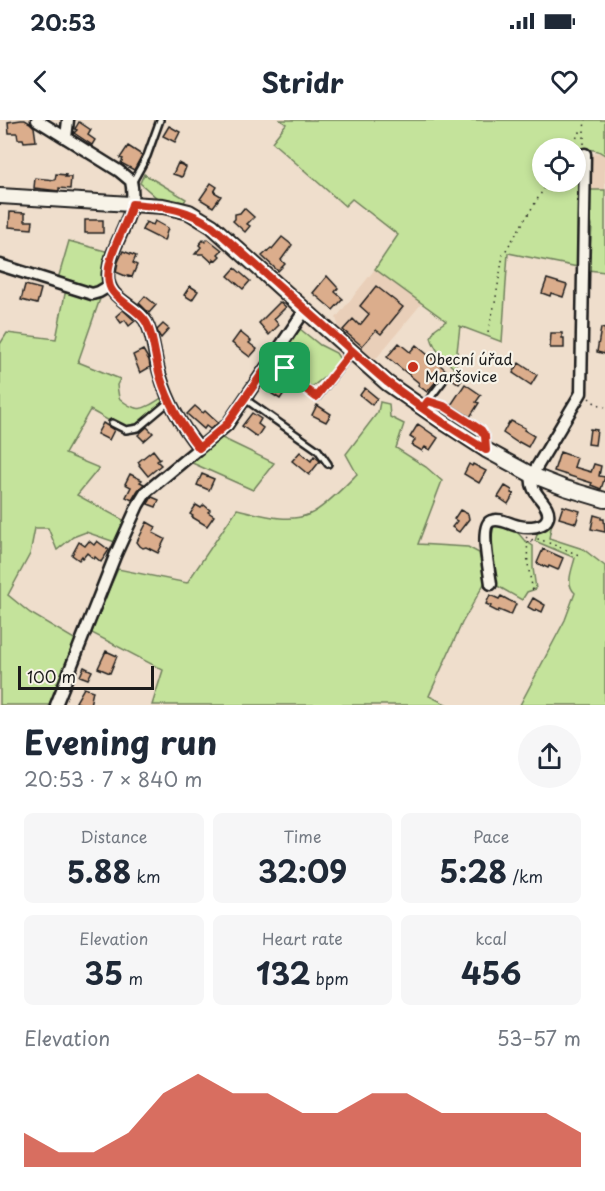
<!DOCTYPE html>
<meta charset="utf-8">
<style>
body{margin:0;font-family:"Playpen Sans",sans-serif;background:#f6f6f7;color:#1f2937;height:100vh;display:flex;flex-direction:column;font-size:22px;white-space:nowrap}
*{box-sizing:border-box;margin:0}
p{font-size:20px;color:#747a83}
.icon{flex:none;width:33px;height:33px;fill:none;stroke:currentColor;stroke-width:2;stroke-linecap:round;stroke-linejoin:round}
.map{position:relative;height:585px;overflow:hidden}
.side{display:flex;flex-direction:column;background:#fff;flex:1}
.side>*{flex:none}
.buttons{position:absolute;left:532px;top:18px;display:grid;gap:12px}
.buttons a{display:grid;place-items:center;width:54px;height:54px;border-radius:50%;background:#fff;box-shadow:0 3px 9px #0003;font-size:30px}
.scale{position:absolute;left:18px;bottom:15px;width:136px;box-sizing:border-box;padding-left:6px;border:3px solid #1c1c1c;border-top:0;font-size:16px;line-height:21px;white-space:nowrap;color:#1c1c1c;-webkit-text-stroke:4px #f7f3e8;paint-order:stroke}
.pin{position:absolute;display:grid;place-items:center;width:51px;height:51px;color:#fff;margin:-26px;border-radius:12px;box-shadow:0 3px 9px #0006}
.round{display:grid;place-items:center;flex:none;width:63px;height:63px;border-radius:32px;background:#f6f6f7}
.summary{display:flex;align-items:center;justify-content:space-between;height:102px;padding:0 24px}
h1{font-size:33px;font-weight:700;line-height:45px}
.stats{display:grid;grid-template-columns:repeat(3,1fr);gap:9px;height:102px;padding:6px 24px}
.stats div{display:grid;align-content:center;border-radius:9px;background:#f6f6f7;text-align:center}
.stats b{font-size:30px;font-weight:700}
.stats small{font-size:16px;font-weight:400}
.stats p{font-size:16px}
.chart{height:168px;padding:12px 24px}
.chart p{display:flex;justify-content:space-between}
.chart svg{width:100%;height:108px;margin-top:6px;fill:#c8321e;opacity:.7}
.status{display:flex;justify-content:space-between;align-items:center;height:42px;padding:0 30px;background:#fff;direction:ltr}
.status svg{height:16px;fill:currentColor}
header{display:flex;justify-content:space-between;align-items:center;height:78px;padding:0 24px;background:#fff;font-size:27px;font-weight:700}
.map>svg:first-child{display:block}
</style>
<div class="status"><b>20:53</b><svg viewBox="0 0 49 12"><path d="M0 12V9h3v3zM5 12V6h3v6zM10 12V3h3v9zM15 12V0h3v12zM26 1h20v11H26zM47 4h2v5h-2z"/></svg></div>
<header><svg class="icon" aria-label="back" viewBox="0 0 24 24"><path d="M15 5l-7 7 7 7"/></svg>Stridr<svg class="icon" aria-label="heart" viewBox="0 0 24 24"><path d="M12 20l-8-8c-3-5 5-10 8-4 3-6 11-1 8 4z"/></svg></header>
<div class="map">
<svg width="605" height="585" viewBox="0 0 605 585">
<rect width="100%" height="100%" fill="#efdecc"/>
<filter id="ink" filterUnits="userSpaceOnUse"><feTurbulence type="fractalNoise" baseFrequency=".0167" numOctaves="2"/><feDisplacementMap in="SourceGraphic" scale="12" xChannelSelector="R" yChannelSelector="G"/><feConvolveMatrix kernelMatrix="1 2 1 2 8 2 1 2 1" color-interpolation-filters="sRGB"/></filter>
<g filter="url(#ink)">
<path fill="#e9cfb9" d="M600 32 605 35V70H589V36Z
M375 149 422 183 375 240 340 210 336 198Z"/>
<path fill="#c4e39b" stroke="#70805c" stroke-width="1.5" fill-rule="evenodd" d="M280 0H605V35C597 29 591 29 581 31L578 147 508 133 502 222 460 206 455 249C444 239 435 231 431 217L435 209 446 201 375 149 398 115 352 79 345 86 272 22 286 4ZM543 28H576V62H543Z
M144 54 186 79 183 84 157 78 140 63Z
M589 70H605V152L588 150 590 137 592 105 589 92Z
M69 121 109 132C107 146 108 167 92 170L58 159Z
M66 169 101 176 78 242 120 259 117 265 119 278C137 294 143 290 163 277L164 281C153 291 138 311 120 305 110 303 100 295 90 290L65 334 99 348 77 375 125 401 115 422 86 412 73 417 57 430 48 408H35L30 434 8 475 30 493 76 520 49 585H0V224L7 213 56 219Z
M300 209 320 225 336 233 341 241C333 253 322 258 312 267 295 262 289 246 284 231L292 214Z
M380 282 389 284 390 297 404 304 396 328 426 347 442 361 418 424 468 427 479 433 485 462 462 503 429 576 448 585H152L163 550 90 512 118 449 187 463 237 389C260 394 287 404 310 394 323 389 346 365 357 354L346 334 378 292Z
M220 317 274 343 253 370 190 342Z
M552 403 549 418 583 429 605 446V585H520L565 500 575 473C565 464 572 450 575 438L535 421 538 411 545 408Z
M493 404 513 407 524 420 533 426V448L536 469 527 472 522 480 494 464C497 447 483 418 493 404Z"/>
<path fill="#dbad8c" stroke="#1c1c1c" stroke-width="1.5" d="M21 0H25L30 3 34 7 36 21 24 22 23 19H18L17 13H9L8 2Z
M79 2 91 10 88 15 95 20 92 25 74 13 77 10 75 9Z
M169 6 180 12 175 22 163 16Z
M128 26 142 35 134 50 121 43 123 39 120 38Z
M178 43 186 47 182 57 173 54Z
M56 54 66 55 65 57H71L70 69 59 68V71L34 68 35 58 55 60Z
M211 63 217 67 214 72 221 76 213 87 200 79Z
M244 88 254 97 247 104 250 106 245 112 233 101 235 99V94L240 93Z
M10 92 25 93V101H33L32 109 9 107Z
M85 100H103V113H85Z
M155 101 168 108 164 121 142 110 146 102 153 105Z
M282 117 292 125 281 140 285 144 278 151 262 136 271 128 272 129Z
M208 119 222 130 218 134 220 136 216 140 214 139 212 142 203 134H195L201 127 199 125 203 120 205 122Z
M123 131 136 136 133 143 137 145 132 157 128 156V157L116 152 118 142Z
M235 148 250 161 243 169 228 156Z
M327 156 338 168 335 172 343 179 333 190 313 173Z
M547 159 567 165 563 177 551 173 550 176 542 173Z
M25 165 41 169 37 184 21 180Z
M190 166 198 171 192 180 184 175Z
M376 166 403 187 381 214 376 210 362 226 343 210 353 199 359 205 361 204 369 194 360 186Z
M145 176 156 185 149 193 139 183Z
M280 182 286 187 274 199 279 205 269 215 259 203Z
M123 190 135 201 129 206 125 200 121 203 116 196Z
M163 204 169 209 161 218 159 215 157 210Z
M601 208 605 209V234L597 232Z
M240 212 251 221 249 223 257 229 250 237 232 223Z
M551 213H562V218H564V228H550Z
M399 223 410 232 416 225 446 250 427 272 418 265 419 263 387 237Z
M143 230 149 240 150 247 140 253 133 235Z
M519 243 537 255 531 265 513 253Z
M457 251 464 257 459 264 451 258Z
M282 257 291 263 280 279 269 272 268 266H271L275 261 278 263Z
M465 264 481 275 476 282 479 283 470 297 451 285Z
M365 268 377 278 372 285 360 275Z
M317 285 331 294 326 302 312 295Z
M195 286 203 293 205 291 218 303 210 309 206 306 204 309 187 294Z
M252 293 261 299 258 304 263 308 257 317 242 306Z
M511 301 525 308 524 310 534 316 528 327 519 322 518 323 503 313 509 302 510 303Z
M103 303 114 310 109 320 97 314Z
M418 304 438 318 430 330 425 327 422 331 412 325 415 320 410 317Z
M147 307 153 313 144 321 138 315Z
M590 309 597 310 595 325 588 324Z
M153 330 160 339 157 341 161 345 148 356 139 345 140 344 138 342Z
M300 332 311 341 314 336 320 341 309 355 292 341Z
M560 332 577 338 574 347 591 352 594 344 601 346 599 356 605 357 601 369 591 365 592 363 554 351Z
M469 344 472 346 473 344 486 351 479 363 464 354Z
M130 354 142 360 140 362 144 364 138 370 132 380 126 377 131 367 125 364Z
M202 354 214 359 209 370 197 365Z
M505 366 512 370 511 373 514 374 508 384 498 377Z
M152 377 159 380 156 387 148 384Z
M196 385 201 388 204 385 210 390 208 392 214 396 207 406 192 397 193 396 190 394Z
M563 386 580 391 576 403 559 398Z
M460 390 468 394 469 399 459 412 452 407 457 401 454 399Z
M594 395 601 397V399H604L605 412 591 409Z
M147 402 156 407 153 413 165 419 158 433 146 427 143 428 140 426 137 422Z
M89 421 94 425 97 421 109 430 101 442 95 437 94 439 87 433 83 438 82 436 79 440 72 435 79 422 85 426Z
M543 429 563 438 558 450 549 446 548 448 537 443Z
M490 475 499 479 501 476 516 484 511 495 499 490 498 492 490 488 491 486 486 484Z
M533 478 545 485 542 492 536 489 535 491 528 487Z
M106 531 117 536 110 553 98 548Z
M84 547 92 551 88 559 80 556Z
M84 568 93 571 90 585H83L76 582Z"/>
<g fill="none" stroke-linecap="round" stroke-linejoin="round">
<defs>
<path id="lane" d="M132 63 147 36 160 0
M317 277 351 233
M245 279 318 330 328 344
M428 281 443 286 481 310 485 316 486 329
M427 282 443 261
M112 303 126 310 138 308 170 281"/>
<path id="street" d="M37 0 119 51 131 61C139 97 111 120 108 153 106 182 139 183 148 206 154 221 155 240 160 255 168 282 182 307 199 328
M66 18 68 0
M0 145 92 174 99 172 109 166
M491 464C490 454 479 405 491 401 500 397 511 405 519 406 528 408 545 408 548 397 551 382 528 375 532 355L581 273 585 34
M56 585 115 436 138 385 146 372 227 305 305 190"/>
<path id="secondary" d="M0 76 163 86 177 89 189 92 212 106 305 190 387 263 446 304 486 330 532 355 565 368 605 380"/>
</defs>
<use href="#lane" stroke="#1c1c1c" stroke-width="10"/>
<use href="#street" stroke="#1c1c1c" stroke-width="15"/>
<use href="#secondary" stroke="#1c1c1c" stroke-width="18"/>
<path stroke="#1c1c1c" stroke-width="1.5" stroke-dasharray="1.5 4.5" stroke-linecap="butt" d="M584 24V7L586 0
M570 28 582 9
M488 212 495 183 503 135 548 62
M282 240 290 257 309 272
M589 278 595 283 605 287
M526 417 532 422
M533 470C529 453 526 438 528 420L539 419 579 435"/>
<use href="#lane" stroke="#f7f3e8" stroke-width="5"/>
<use href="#street" stroke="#f7f3e8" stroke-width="10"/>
<use href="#secondary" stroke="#f7f3e8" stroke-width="14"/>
</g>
</g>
<g fill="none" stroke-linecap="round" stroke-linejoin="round" filter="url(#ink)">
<defs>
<path id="route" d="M285 248 280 228 226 305 199 328C182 307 168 282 160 256 155 240 154 216 146 202 137 187 111 179 109 163 104 138 126 109 132 84 165 87 184 87 212 106L387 262 423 288 428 281 444 286 481 310 485 316 486 330C452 309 418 287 387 262 375 252 364 242 352 231L316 277 290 257 285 248"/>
</defs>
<use href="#route" stroke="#fff" stroke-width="12"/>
<use href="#route" stroke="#c8321e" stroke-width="8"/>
</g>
<circle fill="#c8321e" stroke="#f7f3e8" stroke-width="2" cx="413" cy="247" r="6"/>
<g text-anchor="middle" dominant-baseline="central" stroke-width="4.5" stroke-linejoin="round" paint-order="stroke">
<g font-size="15" fill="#1c1c1c" stroke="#f7f3e8" text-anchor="start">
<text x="425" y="238">Obecní úřad<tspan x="425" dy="17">Maršovice</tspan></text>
</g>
</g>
</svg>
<div class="buttons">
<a><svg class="icon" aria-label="locate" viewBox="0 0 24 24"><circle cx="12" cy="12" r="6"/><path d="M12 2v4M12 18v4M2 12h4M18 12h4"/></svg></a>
</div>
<div class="scale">100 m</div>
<div class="pin" style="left:285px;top:248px;background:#1e9e55"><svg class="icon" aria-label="arrive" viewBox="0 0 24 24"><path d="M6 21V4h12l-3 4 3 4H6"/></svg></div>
</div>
<section class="side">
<div class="summary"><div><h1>Evening run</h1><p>20:53 · 7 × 840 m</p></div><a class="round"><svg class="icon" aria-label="share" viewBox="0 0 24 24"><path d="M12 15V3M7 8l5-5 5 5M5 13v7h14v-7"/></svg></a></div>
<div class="stats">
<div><p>Distance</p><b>5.88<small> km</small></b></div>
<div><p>Time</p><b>32:09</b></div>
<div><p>Pace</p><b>5:28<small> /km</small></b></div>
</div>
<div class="stats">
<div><p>Elevation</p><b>35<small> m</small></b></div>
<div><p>Heart rate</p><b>132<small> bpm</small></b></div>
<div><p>kcal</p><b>456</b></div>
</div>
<div class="chart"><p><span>Elevation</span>53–57 m</p>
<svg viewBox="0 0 160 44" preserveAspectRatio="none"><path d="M0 44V30L10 38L20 38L30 30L40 14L50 6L60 14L70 14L80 22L90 22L100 14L110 14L120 22L130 22L140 22L150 22L160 30V44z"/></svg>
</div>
</section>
